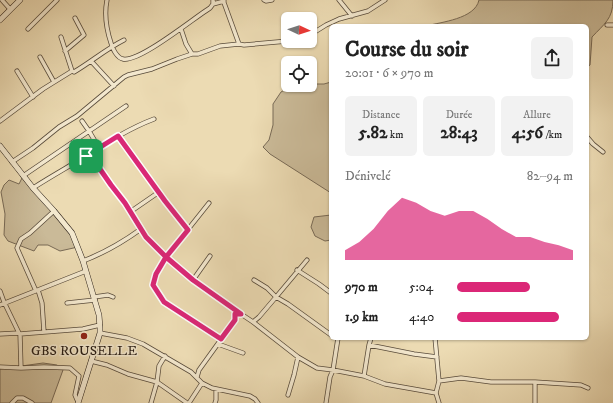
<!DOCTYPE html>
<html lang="fr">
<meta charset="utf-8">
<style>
body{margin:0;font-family:"IM FELL DW Pica",serif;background:#f2f2f2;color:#222;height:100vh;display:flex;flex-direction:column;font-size:15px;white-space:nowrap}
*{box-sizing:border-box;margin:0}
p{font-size:13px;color:#767676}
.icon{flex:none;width:22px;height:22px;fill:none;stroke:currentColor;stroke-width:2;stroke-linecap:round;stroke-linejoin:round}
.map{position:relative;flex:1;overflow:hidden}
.drawer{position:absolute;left:329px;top:24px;width:260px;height:316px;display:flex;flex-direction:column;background:#fff;border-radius:6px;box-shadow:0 1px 3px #0004}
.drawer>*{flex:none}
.needle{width:26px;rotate:94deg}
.tools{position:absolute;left:281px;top:12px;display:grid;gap:8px}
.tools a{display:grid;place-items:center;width:36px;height:36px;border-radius:6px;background:#fff;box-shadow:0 1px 3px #0004;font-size:20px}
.pin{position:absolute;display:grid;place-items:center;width:34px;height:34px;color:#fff;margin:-17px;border-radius:8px;box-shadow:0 2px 6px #0006}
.round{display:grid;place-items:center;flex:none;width:42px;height:42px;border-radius:6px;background:#f2f2f2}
.head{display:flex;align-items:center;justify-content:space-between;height:68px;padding:0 16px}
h1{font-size:22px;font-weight:800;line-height:30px}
.metrics{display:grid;grid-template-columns:repeat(3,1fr);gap:6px;height:68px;padding:4px 16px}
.metrics div{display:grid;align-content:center;border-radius:6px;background:#f2f2f2;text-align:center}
.metrics b{font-size:17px;font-weight:800}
.metrics small{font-size:11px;font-weight:400}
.metrics p{font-size:11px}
.chart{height:112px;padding:8px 16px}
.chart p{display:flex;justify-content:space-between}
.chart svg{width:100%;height:72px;margin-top:4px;fill:#db2777;opacity:.7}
ul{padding:0 16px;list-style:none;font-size:13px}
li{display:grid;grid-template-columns:64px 48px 1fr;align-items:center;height:30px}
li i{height:10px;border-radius:5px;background:#db2777}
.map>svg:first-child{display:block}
</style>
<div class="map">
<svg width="613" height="403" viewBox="0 0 613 403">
<rect width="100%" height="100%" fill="#ecdbb3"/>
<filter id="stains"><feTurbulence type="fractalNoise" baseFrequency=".005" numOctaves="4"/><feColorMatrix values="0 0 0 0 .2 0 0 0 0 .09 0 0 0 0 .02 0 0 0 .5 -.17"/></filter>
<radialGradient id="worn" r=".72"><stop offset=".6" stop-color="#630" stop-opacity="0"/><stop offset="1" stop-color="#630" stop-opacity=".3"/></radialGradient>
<path fill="#caba98" stroke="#786a56" d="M479 0H613C613 19 604 24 592 37L590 65 587 67V26H426C441 22 475 19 479 0Z
M331 82V193L270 154 263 147 269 140 273 125V104L281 92 293 85H310V84H324Z
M23 176 72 233 78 247 60 251 48 245H38L34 251 8 241 4 235 5 214 1 192 4 185 9 180 19 184Z
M331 215V240L325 241 315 236 311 227 314 217Z
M43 363 57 365 63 370 51 403H0V369Z"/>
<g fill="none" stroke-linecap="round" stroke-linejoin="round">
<defs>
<path id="street" d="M2 0 10 9
M107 0C104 15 106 28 111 43 112 48 117 58 123 59 139 63 195 17 210 8L213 4V0
M223 0 239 44
M264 0 266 1 272 0
M339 0 352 16
M213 4 224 1
M607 25H613
M28 29 57 0
M181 29 186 44 192 54
M310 35 326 25 339 19 368 11 385 0
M61 37 72 71 74 72C91 62 106 49 124 40
M65 51 84 35 75 18
M40 57 54 82
M91 61 114 86
M17 71 33 97
M0 121 43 89 72 71
M82 121 89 131 99 148
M118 137 165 201 188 230
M587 137 593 144 603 152
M86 156 93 159 111 185 125 203 146 237 166 257 193 280 241 314 253 322 298 357 317 368 333 370 364 376 385 384 436 393 439 403
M12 162 33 148 59 127 77 116 124 77 128 75 152 69 177 59 192 54H198L220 46 239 44 244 45 288 41
M23 176 126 106
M33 188C50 177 68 167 86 156 108 142 130 128 154 119
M209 203 166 257 156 274 153 285 164 302 221 339
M130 212 159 192
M307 260 276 297 288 304 331 335
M83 261C104 253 123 242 141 229
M297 270 319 284 331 293
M193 280 210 256
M38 290 42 303 44 332
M0 291 4 302 19 333
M36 291 17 248 21 239 30 233 54 211
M94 297 108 295 113 297
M67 303 95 300
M0 305 86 271
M253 322 259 317 276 297 267 288 254 280
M100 333 127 338 143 344 191 372 202 383 212 388 250 396 255 399 258 403
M0 334 19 333 20 334 83 329 100 325
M20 334 21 368
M435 338 439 381 436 393
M218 344 243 353
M369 345 414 354 437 357
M91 361 107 365 128 374 157 382 187 403
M0 367 21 368 44 367 70 368 79 376 75 395 78 402
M364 376 369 345 371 338
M197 377 199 370 235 320V314H240
M439 381 461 378 491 382H535L581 385 588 388
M535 382V403
M288 395 294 375 298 357
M12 403 17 398H23L32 403
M151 403 157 382 159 366 165 356
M189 403 202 383
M215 403 216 400V389
M326 403 330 377 333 370 338 338"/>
<path id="secondary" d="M0 20 20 0
M0 146 33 188 54 211 72 233 83 261 99 315 100 328V333L78 403"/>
</defs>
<use href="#street" stroke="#584b3b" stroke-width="5"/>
<use href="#secondary" stroke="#261b13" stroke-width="6"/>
<use href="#street" stroke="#f3e8ce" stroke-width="3.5"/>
<use href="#secondary" stroke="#f3e8ce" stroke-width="5"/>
</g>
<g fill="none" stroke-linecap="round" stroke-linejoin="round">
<defs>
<path id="route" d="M86 156 93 159 111 185 125 203 146 237 166 257 156 274 153 285 164 302 221 339 235 320V314H241L193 280 166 257 188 230 165 201 118 136 86 156"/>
</defs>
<use href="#route" stroke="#fff" stroke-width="8"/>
<use href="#route" stroke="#db2777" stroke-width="5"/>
</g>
<circle fill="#8f2418" stroke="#f3e8ce" stroke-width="1.5" cx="84" cy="336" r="4"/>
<g text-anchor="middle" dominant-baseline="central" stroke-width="3" stroke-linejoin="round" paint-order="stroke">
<g font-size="14" fill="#261b13" stroke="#f3e8ce">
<text x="84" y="351">GBS ROUSELLE</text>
</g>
</g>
<rect width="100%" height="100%" filter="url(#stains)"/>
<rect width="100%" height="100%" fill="url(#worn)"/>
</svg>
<div class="tools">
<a><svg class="needle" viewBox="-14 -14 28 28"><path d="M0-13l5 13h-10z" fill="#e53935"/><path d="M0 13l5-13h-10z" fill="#767676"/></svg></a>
<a><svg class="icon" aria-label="locate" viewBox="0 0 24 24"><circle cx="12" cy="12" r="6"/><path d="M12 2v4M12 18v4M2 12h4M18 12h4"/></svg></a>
</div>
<div class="pin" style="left:86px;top:156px;background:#1e9e55"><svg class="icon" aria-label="arrive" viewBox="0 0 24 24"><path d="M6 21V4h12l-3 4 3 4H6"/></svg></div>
<section class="drawer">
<div class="head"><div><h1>Course du soir</h1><p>20:01 · 6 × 970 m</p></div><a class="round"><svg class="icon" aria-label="share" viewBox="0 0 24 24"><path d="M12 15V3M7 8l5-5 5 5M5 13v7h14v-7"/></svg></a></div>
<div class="metrics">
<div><p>Distance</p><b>5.82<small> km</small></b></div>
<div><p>Durée</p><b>28:43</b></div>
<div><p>Allure</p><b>4:56<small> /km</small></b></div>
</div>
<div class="chart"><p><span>Dénivelé</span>82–94 m</p>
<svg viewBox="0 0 160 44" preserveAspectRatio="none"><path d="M0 44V38L10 33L20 25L30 14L40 6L50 9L60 14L70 17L80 14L90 14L100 19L110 25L120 30L130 30L140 33L150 35L160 38V44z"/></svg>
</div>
<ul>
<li><b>970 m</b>5:04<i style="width:63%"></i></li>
<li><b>1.9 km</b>4:40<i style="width:88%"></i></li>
</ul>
</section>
</div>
